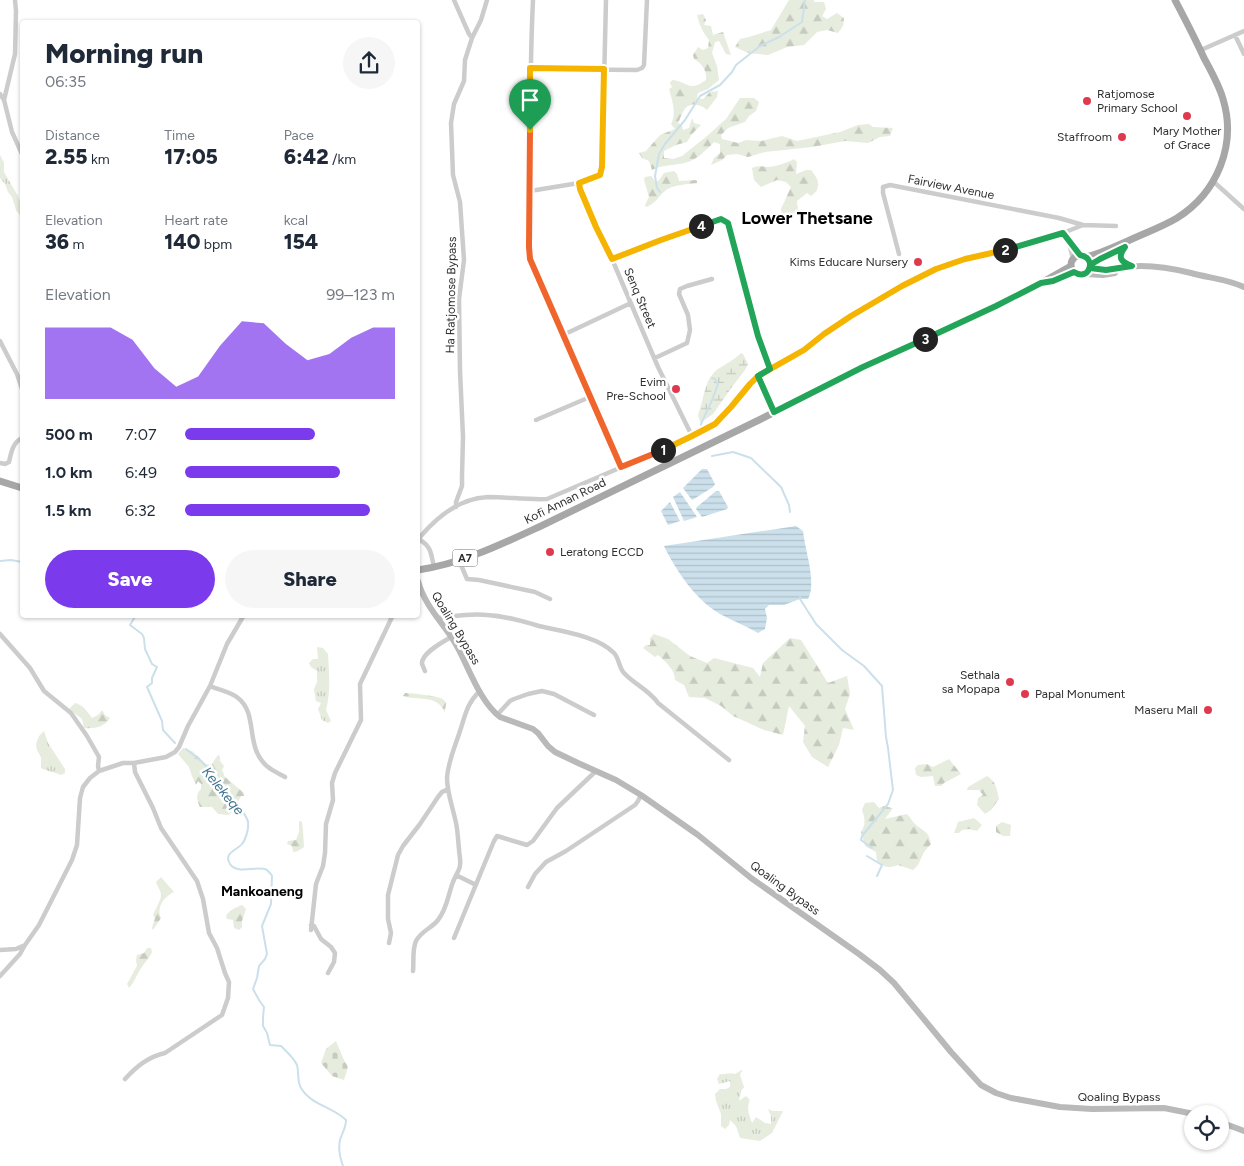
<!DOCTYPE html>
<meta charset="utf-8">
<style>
body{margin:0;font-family:Figtree,sans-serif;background:#f6f6f7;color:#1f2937;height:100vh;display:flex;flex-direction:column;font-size:19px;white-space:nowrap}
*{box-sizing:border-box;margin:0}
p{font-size:16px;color:#747a83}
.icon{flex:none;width:28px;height:28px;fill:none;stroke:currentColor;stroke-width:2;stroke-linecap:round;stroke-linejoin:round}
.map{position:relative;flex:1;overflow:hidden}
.drawer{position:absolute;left:20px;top:20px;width:400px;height:598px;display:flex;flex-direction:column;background:#fff;border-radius:5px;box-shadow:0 1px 4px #0004}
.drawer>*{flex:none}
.controls{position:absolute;left:1184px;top:1105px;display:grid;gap:10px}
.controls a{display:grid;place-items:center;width:45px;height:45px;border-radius:50%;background:#fff;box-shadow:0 1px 4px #0004;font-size:25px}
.pin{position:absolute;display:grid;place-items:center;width:42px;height:42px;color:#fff;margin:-51px -21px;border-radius:50% 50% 50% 0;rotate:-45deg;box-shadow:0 0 5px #0007}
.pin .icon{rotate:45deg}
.km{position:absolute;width:25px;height:25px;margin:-12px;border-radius:50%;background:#222;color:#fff;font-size:14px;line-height:25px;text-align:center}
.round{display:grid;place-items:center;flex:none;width:52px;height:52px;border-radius:26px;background:#f6f6f7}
.head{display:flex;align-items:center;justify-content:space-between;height:85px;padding:0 25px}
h1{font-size:28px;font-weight:800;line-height:38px}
.figures{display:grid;grid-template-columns:repeat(3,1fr);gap:8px;height:85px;padding:5px 25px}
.figures div{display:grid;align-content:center}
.figures b{font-size:21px;font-weight:800}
.figures small{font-size:14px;font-weight:400}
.figures p{font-size:14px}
.chart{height:140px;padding:10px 25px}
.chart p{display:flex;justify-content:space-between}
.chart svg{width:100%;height:90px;margin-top:5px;fill:#7c3aed;opacity:.7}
.action{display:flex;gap:10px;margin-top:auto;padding:10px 25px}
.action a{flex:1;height:58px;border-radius:30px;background:#7c3aed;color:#fff;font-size:20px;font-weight:800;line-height:58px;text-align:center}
.action a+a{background:#f6f6f7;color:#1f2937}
ul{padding:0 25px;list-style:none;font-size:16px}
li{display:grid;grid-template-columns:80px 60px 1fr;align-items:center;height:38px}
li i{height:12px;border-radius:6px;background:#7c3aed}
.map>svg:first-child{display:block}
</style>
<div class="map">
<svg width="1244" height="1166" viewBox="0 0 1244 1166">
<defs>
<pattern id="grass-tufts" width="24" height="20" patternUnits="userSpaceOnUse" patternTransform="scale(1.25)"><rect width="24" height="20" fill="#e6ecde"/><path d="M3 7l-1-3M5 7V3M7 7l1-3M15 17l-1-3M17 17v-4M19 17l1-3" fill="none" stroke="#c6cbbf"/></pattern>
<pattern id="forest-firs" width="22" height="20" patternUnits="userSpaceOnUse" patternTransform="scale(1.25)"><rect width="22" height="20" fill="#e6ecde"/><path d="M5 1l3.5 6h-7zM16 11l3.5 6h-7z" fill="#c6cbbf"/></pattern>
<pattern id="wetland-marsh" width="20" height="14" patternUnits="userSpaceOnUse" patternTransform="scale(1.25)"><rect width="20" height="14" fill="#e6ecde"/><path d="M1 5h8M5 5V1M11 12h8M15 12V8" fill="none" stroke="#c6cbbf"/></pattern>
<pattern id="cemetery-stones" width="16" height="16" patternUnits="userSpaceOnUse" patternTransform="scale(1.25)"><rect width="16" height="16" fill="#e6ecde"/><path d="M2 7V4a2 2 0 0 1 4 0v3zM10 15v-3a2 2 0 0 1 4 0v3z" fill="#c6cbbf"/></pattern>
<pattern id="water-rules" width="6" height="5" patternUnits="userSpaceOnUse" patternTransform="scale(1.25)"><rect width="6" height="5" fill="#cbe0eb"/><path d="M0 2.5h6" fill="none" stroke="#afc0ca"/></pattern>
</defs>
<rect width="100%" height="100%" fill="#fff"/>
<path fill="url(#grass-tufts)" d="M0 155 4 163V172L18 196 22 208V218L16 210 12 197 8 192 5 184 0 178Z
M317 647 323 648 328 654C329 673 331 691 326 710L331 721 328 723 322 720 318 709 321 703 316 701 314 689 317 682V671L311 667 309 663 313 659H318Z
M44 731 48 743 65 769V773L61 775C54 772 46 771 41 768V757L37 750 36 744 39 736Z
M742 1070 740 1075 744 1087 741 1091 739 1101 746 1096 750 1100C746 1108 749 1114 752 1123L756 1117 765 1123 771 1124V1116L768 1109 773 1111H783L772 1133 760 1141 740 1138 736 1126 730 1120 729 1125 725 1129 721 1126V1114L716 1101 715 1094 720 1089H726L730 1087V1081L719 1084 717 1079 720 1074C725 1075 729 1072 735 1074Z"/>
<path fill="url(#forest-firs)" d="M789 0H814V2H824L826 9 822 16 827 19 837 13 844 18 843 26 838 33 827 30 817 32 804 45 787 47 768 55 748 53 735 47 740 39 749 37 771 30Z
M703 14 706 20 704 25 711 26 713 35 723 32 731 55 726 54 719 41 715 42 712 53 717 66 719 80 708 89 698 93 697 98 703 99 710 92 718 91 717 97 707 110C700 104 688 101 683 112 681 115 680 119 678 123L682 125 683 130 689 128 692 118 694 123 701 125 692 134 687 142 676 145 664 151V158L673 159 682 156 707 136 726 119 740 98H754L759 102 756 111 749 116 745 122 728 128 721 135 722 139 738 143 746 140 761 141 782 136 797 141 840 132 858 125 869 124 873 127 893 128 890 136 880 137 868 143 845 141 812 147 765 152 748 157 737 154 727 155 722 160 711 165 714 158 720 153V144L714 142C707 149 698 159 688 162 676 166 663 164 652 170L649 161 642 158 639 153 646 151 660 135 675 129 671 124C677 112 672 101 669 89L672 87 670 83 672 80C688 81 688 93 706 80 707 70 702 64 694 59L693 55 698 47 703 50 708 48 709 40C703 33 699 24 697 15Z
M794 159 797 162 796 174 806 170H811C819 179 822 188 811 196L807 193 797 201V204L798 208 793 219 782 216 781 209 791 187 786 182 777 180 761 187 754 180 752 168C759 165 763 167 769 167 777 166 787 163 794 159Z
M674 171 677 174 679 181 697 180V183C688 184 671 185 665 191 658 197 655 204 646 207L645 205 649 197 644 180 645 177 651 176 656 182 659 180 664 173Z
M654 634 668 639 690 656 707 663 714 658 753 668 760 677 763 663 790 638 801 640 828 683 847 676 850 694 845 709 854 730 843 728 839 745 828 767 812 757 803 742 805 726 789 706 783 735 764 730 733 716 721 706 705 698 689 697 684 685 675 680C675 670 666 662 658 655L655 657 643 648 646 645H650V638Z
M405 693C411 693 440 696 444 700 445 701 445 702 446 703L445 712C443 710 442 707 440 705 431 696 414 700 403 696Z
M75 703C83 705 87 711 92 718L98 715 102 710 105 715 110 718C105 727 94 729 84 728L82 719 69 709Z
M183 748 192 751 206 764 211 765 218 755 220 756V761L224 766 222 770 225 777 244 793V796H241L238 802 239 811 232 812 228 815 218 814 212 807H200C197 800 195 795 201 789V784L198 781 196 785 192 776 189 767 178 754Z
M949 759 961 774 944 783 941 786H935L933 776 921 777 916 775 915 768 918 765 927 764 933 767Z
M987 776C996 781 997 790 999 799L991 810 985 814 977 805 978 798 983 795 979 790H967L968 787Z
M874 802 879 808 883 806 893 808 885 819 907 814C910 817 912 821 915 824 924 832 929 831 931 844L924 852 918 865 913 870 898 865C887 869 885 867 877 861L876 852 865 846 861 832C866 824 865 819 862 810L865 803Z
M974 818 982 825 977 831 969 829 962 830 959 833H954L958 822Z
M299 821 302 822 303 831 304 847 298 851 293 852 292 846 287 844 288 841 296 840 299 832Z
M1002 822 1011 825 1010 836H1003L996 832V826Z
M161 877 174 892C164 897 156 907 161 918L153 930 152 928 155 918 153 915C155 910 162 899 161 894 160 889 157 886 156 882Z
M242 905 246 909 242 921V927L239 930 234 928 233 920 227 919 226 916C229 910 235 908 242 905Z
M147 948H151L152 952C149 959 144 963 140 970 136 976 134 983 129 988L127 984 137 966 136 960 137 955 144 953Z"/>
<path fill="url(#wetland-marsh)" d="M741 353 743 354 748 364 745 370 732 387 713 414 706 419 700 422 698 415C704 400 704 379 718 369 726 364 734 360 741 353Z"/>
<path fill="url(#cemetery-stones)" d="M336 1041 344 1060 348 1067 344 1080 332 1076 321 1063 326 1049Z"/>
<path fill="url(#water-rules)" d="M702 469H707L715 484 713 487 694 499 692 500 683 488Z
M716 491H719L728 507 727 509 702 517 696 509 697 507Z
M680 492 697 517 684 521 673 497Z
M670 502 680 521 668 525 661 511Z
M796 526 803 531C805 551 817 582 808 599H800L784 605H769L765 609 767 618 765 629 758 633C746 626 733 621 720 614 695 599 677 572 664 546Z"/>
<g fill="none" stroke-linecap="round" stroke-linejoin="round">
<path stroke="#cbe0eb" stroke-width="2" d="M660 192 657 188 655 176 659 154 665 144 685 120 700 96 720 85 732 72 736 65 760 46 779 37 802 22 805 0
M702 429 701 424 713 398 718 384 715 379 712 378
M712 456 733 452 751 458 781 487 789 505 790 512
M0 561 11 560 22 562
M800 597V599L816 624 842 650 864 666 882 686 886 737 888 748 893 790 888 804 862 836 861 840 872 848
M136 615 130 625 142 634 144 638 145 649 152 664 157 667 152 678V683L147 687 162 721 163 730 175 743
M186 749C191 753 196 757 201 761 210 770 246 811 248 822 249 828 246 839 242 844 237 850 223 853 230 864 237 875 257 865 267 870 267 870 272 875 272 876L271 904 262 926 267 954 265 959 259 966 257 978 253 989 259 1000 264 1007 263 1017V1026L267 1033 270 1045 281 1046C286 1051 294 1058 297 1065 299 1072 297 1082 301 1088 311 1105 333 1107 346 1120 346 1128 342 1133 340 1140 338 1149 340 1158 343 1166
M867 856 882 865 877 876"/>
<path stroke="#ccc" stroke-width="4.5" d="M454 0 469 34 472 38
M533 0C530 60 530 119 530 179 530 206 527 233 530 259L621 467
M606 0 602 167 600 175 579 183 580 189 596 227 612 259 658 367 692 436
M1235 35 1244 54
M1201 50 1244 31
M530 69 637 70 642 68 644 65 647 0
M0 94 4 100 12 132 22 154
M4 100 15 54 16 11 15 0
M1214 182 1244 209
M530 191 579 183
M1063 233 1080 255
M1069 243 1073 259
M899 254 883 193V187L890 185 1059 218 1083 225 1116 226
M612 259 661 240 721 219 728 223 758 336 770 369
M563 335 631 303
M0 341 17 374 22 389
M655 358 687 343 690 330 688 315 679 294 680 289 687 286 712 279
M758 376 774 412
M536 420 590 397
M0 463 5 464 9 462C11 453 13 442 22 438
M456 507V502L462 486V476L463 437 460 371 459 299 464 260 460 202 453 175 451 123 454 104 464 81 465 60 472 38 481 20 487 0
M418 536 420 537V540C432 547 431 555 434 567
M420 537C437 517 461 498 488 497 508 497 527 500 547 499L657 452 692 436 715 424 731 407 750 383 758 376 804 350 824 334 851 316 902 286 936 269 965 259 1004 250 1063 233 1083 225
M461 565 467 579 479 580 535 592 550 599
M438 618C453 616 472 613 487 615 505 616 522 621 539 626 561 631 598 636 614 653 619 658 619 668 624 673 634 684 649 690 658 703L729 760
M0 634 30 668 44 691 71 713 87 736 99 757 98 766 99 771
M425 671C424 669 423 666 422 664 421 653 443 642 451 637
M210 686C219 690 231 692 238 698 259 714 244 748 268 767 273 771 280 774 285 777
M497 715 510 701 514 699 528 694 542 691 554 694 594 715
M456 875 476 885
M528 887 535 874 546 862 566 851 635 805 638 801 641 795
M311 925 314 926 321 939 331 947 335 953 334 962 328 973
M311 930 316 884 323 866 325 853 326 824 333 800 332 783 335 773 361 720 360 684 393 615
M454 938 484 865 494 841 497 836 527 845 533 841 557 808 596 771
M389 943 391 933 388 919V895L398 855 403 846 420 824 438 797 442 792 448 789
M0 950 16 949 25 945 39 925 72 860 77 845 80 798 83 787 90 778 99 771 123 763H134L166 757 175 752 179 747 188 726 210 686 227 644 244 615
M413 971C414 962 412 950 416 941 422 930 431 929 438 920 447 909 448 895 453 882 455 876 460 870 460 865 461 860 459 854 459 849 458 841 458 832 456 823 453 808 447 793 447 778 448 762 454 749 459 734 465 717 466 704 480 691
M0 976 20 954 25 945
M125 1079C137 1066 148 1057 165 1053L222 1015 228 998 229 982 225 973 217 948 209 933 203 899 197 881 161 828 153 808 135 772 134 763"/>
<path stroke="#b9b9b9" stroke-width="6" d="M1090 268C1107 273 1123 266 1141 266 1157 266 1175 269 1191 273 1209 278 1227 279 1244 287
M1085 274 1103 275 1115 273
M418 581C424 604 441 621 454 641 468 664 478 700 500 717L533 729 538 733 548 746 555 752 578 763 616 780 641 795 698 835 751 878 859 954 880 970 894 983 951 1052 981 1085 996 1093 1011 1098 1060 1107 1092 1109 1164 1108 1194 1114
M1220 1122 1244 1131"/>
<path stroke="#a7a7a7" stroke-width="7" d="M1125 248C1117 258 1122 262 1132 266
M1071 265a10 10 0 1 1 20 0a10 10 0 1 1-20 0Z
M1086 257C1102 253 1116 246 1132 239 1147 232 1162 227 1177 218 1217 193 1237 145 1223 99 1219 85 1211 71 1204 58 1195 38 1185 19 1175 0
M1090 265 1100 259 1124 247
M1051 281 1074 272
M0 481 22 488
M418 570C461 564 502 544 541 526L759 420 863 367 996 306 1041 283 1071 266"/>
</g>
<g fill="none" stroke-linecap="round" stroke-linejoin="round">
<defs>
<path id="split-1" d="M530 130 529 247 530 259 621 467 663 450"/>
<path id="split-2" d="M663 450 692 436 715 424 731 407 750 384 758 376 804 350 824 334 851 316 902 286 936 269 965 259 1005 250"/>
<path id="split-3" d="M925 339 996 306 1041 283 1053 281 1074 272C1082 277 1089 274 1090 265L1100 259 1125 247C1117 258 1121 262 1132 266L1106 270 1090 268C1091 261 1087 256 1080 255L1063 233 1005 250"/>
<path id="split-4" d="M701 226 721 219 728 223 758 336 770 369 758 376 774 412 863 367 925 339"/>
<path id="split-5" d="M530 130V68L604 69 602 167 600 175 579 183 580 189 596 227 612 259 661 240 701 226"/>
</defs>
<use href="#split-1" stroke="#fff" stroke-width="10"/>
<use href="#split-2" stroke="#fff" stroke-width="10"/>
<use href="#split-3" stroke="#fff" stroke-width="10"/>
<use href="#split-4" stroke="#fff" stroke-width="10"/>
<use href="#split-5" stroke="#fff" stroke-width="10"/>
<use href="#split-1" stroke="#f0652b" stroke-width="6"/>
<use href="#split-2" stroke="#f5b400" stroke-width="6"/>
<use href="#split-3" stroke="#22a559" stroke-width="6"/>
<use href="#split-4" stroke="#22a559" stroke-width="6"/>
<use href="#split-5" stroke="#f5b400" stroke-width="6"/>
</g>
<g fill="#df394f" stroke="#fff" stroke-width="2">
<circle cx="1087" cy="101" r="5"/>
<circle cx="1187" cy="116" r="5"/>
<circle cx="1122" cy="137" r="5"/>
<circle cx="918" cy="262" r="5"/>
<circle cx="676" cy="389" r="5"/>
<circle cx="550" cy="552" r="5"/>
<circle cx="1010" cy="682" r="5"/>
<circle cx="1025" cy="694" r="5"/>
<circle cx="1208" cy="710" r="5"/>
</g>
<g text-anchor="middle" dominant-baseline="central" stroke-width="5" stroke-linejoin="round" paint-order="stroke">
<rect fill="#fff" stroke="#6d6d6d" stroke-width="1" x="452.5" y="549.5" width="25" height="17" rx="4"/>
<g font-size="11" font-weight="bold" fill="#2f2f2f">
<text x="465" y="558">A7</text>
</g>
<g font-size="12" fill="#2f2f2f" stroke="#fff" text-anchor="end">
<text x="1097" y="94" text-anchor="start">Ratjomose<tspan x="1097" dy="14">Primary School</tspan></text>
<text x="1187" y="131" text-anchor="middle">Mary Mother<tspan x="1187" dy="14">of Grace</tspan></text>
<text x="1112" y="137">Staffroom</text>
<text x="908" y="262">Kims Educare Nursery</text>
<text x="666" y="382">Evim<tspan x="666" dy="14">Pre-School</tspan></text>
<text x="560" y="552" text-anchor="start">Leratong ECCD</text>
<text x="1000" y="675">Sethala<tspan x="1000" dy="14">sa Mopapa</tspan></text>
<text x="1035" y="694" text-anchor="start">Papal Monument</text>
<text x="1198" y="710">Maseru Mall</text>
</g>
<g font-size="12" fill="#2f2f2f" stroke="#fff">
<text transform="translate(951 187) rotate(11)">Fairview Avenue</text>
<text transform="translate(451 295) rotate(-89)">Ha Ratjomose Bypass</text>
<text transform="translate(640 298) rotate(67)">Senq Street</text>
<text transform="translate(565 501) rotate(-26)">Kofi Annan Road</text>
<text transform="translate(456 628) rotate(59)">Qoaling Bypass</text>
<text transform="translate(785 888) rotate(36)">Qoaling Bypass</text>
<text x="1119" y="1097">Qoaling Bypass</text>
</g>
<g font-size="14" font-style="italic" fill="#40758f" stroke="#fff">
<text transform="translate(223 791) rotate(51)">Kelekeqe</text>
</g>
<g font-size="14" font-weight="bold" fill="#000" stroke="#fff">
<text x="262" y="891">Mankoaneng</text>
</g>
<g font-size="18" font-weight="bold" fill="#000" stroke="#fff">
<text x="807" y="218">Lower Thetsane</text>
</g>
</g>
</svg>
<div class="controls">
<a><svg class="icon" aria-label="locate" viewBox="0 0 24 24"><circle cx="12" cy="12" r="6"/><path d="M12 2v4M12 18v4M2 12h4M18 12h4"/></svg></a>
</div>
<div class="pin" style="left:530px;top:130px;background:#1e9e55"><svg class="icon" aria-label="arrive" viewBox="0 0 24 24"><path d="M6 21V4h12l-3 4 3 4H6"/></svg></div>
<b class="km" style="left:663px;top:450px">1</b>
<b class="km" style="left:1005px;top:250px">2</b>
<b class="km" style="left:925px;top:339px">3</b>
<b class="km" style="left:701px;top:226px">4</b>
<section class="drawer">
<div class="head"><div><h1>Morning run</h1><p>06:35</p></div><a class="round"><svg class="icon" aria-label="share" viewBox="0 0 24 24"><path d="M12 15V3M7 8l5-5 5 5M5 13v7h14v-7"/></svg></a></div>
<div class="figures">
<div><p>Distance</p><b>2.55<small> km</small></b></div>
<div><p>Time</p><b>17:05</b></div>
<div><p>Pace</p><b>6:42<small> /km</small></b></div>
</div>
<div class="figures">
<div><p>Elevation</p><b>36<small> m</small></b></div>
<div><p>Heart rate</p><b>140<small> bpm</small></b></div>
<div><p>kcal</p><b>154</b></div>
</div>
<div class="chart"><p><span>Elevation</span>99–123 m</p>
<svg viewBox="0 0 160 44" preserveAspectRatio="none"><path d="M0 44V9L10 9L20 9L30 9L40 15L50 29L60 38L70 33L80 18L90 6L100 7L110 17L120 25L130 22L140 14L150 9L160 9V44z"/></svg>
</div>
<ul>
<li><b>500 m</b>7:07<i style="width:62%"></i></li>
<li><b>1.0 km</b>6:49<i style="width:74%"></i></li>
<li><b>1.5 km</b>6:32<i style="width:88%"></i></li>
</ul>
<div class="action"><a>Save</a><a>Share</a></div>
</section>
</div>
